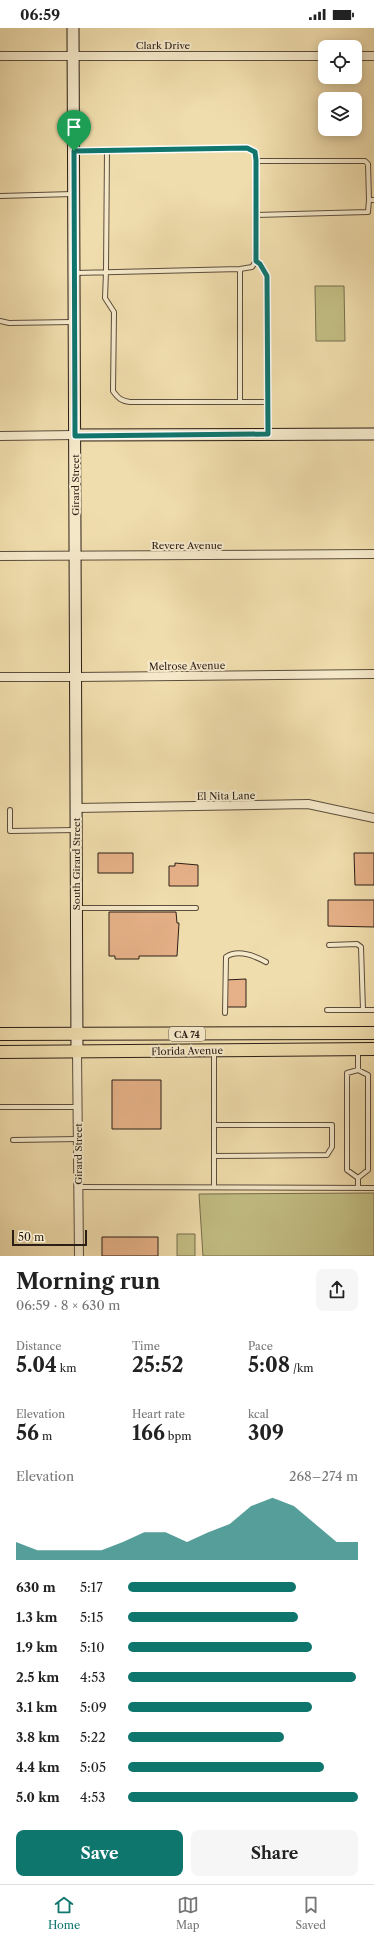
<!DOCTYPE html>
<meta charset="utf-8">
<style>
body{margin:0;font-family:"Libre Caslon Text",serif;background:#f6f6f6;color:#222;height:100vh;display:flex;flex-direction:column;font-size:15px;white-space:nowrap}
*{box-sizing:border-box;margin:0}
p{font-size:13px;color:#767676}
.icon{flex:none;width:22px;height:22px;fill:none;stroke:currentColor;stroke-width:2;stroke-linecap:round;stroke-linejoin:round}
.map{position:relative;height:1228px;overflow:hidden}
.sheet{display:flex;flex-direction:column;background:#fff;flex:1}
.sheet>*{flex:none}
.fabs{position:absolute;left:318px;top:12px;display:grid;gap:8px}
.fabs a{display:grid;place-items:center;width:44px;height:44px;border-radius:8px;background:#fff;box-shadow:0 2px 10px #0003;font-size:20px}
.scale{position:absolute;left:12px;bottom:10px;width:75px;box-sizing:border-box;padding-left:4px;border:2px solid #2b1e16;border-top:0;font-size:11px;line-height:14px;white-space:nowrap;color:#2b1e16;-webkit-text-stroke:3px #f5e9ca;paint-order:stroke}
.pin{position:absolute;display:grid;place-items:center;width:34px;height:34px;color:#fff;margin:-41px -17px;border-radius:50% 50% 50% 0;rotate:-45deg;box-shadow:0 0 4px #0007}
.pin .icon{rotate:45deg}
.round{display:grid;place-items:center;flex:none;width:42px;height:42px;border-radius:8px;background:#f6f6f6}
.headline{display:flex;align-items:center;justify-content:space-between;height:68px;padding:0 16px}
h1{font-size:22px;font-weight:700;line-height:30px}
.metrics{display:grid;grid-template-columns:repeat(3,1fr);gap:6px;height:68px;padding:4px 16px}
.metrics div{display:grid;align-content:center}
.metrics b{font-size:20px;font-weight:700}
.metrics small{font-size:11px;font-weight:400}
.metrics p{font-size:11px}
.chart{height:112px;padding:8px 16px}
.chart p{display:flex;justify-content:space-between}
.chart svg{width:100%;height:72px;margin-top:4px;fill:#0f766e;opacity:.7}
.button{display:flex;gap:8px;margin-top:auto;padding:8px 16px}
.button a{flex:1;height:46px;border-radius:8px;background:#0f766e;color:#fff;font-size:16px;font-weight:700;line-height:46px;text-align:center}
.button a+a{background:#f6f6f6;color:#222}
ul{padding:0 16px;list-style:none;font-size:13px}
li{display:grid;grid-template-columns:64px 48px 1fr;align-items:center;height:30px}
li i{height:10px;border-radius:5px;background:#0f766e}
.status{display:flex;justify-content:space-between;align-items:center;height:28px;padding:0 20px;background:#fff;direction:ltr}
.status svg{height:11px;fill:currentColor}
.menu{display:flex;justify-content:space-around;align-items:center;height:56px;border-top:1px solid #e0e0e0;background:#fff;font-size:11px;color:#767676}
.menu a{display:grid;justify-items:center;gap:2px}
.menu .current{color:#0f766e}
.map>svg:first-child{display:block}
</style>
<div class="status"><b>06:59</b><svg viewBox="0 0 49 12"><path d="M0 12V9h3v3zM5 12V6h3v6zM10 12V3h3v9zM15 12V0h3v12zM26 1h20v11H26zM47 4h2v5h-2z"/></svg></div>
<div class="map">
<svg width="374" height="1228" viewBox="0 0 374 1228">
<rect width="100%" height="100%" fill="#f0ddad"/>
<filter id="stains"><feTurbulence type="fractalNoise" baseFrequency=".005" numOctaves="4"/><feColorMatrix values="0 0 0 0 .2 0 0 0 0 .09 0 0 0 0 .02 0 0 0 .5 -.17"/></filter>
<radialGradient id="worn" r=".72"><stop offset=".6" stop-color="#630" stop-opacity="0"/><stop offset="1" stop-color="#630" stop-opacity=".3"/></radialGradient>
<path fill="#c2be84" stroke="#766e4d" d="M315 258H344L345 313H316Z
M374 1165V1228H203L199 1166Z
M177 1206H195V1228H177Z"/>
<path fill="#e6b188" stroke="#2b1e16" d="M98 825H133V845H98Z
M354 825H374V857H355Z
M175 835 198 837V858H169V838H175Z
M328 872H374V899L328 898Z
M109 884H176L177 895H179L177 928H139V931H115V928H109Z
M246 951V979H226L225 952Z
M112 1052H161V1101H112Z
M102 1209H158V1228H102Z"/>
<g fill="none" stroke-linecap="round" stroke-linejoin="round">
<defs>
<path id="lane" d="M107 122 106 244 105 270 114 284 113 363C118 370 121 373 130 374H268L267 248 260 236 256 233
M74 123 247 120 255 124 256 132V233L252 239 240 241 75 245
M256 133H365L368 136 369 172
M0 168 73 166
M256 187 368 184 369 172H374
M0 293 9 295 72 294
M240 374V241
M268 374V406
M10 782V803L76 802
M78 880H196
M329 917 357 916 361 919 363 982H374
M327 982H363
M225 985 226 929C238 921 255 928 266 934
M214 1023V1159
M0 1079H78
M214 1097H332V1119L327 1127 214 1128
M13 1112 78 1111
M358 1150 347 1142V1045L358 1042
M78 1159 374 1160
M358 1160V1150L368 1142V1047L358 1042V1022"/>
<path id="street" d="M0 28H325
M355 28H374
M0 408 75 407
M0 528 374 526
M0 649H76L374 646
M76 780 308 776 374 790
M77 1024 79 1228"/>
<path id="secondary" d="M73 0 77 1024
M75 407 374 406"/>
<path id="primary" d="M0 1006 374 1005
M0 1024 374 1021"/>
</defs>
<use href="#lane" stroke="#5c4e3c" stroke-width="6"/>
<use href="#street" stroke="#5c4e3c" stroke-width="10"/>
<use href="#secondary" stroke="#2b1e16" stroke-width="13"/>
<use href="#primary" stroke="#2b1e16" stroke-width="14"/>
<use href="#lane" stroke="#f5e9ca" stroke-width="4"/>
<use href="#street" stroke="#f5e9ca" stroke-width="8"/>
<use href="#secondary" stroke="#f5e9ca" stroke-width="11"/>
<use href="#primary" stroke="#f0ddad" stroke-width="12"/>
</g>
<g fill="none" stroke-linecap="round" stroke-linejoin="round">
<defs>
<path id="route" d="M247 120 255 124 256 132V233L260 236 267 248 268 406 75 408 74 123Z"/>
</defs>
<use href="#route" stroke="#fff" stroke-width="8"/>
<use href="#route" stroke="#0f766e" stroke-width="5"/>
</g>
<g text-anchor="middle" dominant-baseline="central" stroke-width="4" stroke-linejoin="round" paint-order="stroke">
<rect fill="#f5e9ca" stroke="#685b4c" stroke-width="1" x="169" y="999" width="36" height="14" rx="3"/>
<g font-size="9" font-weight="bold" fill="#2b1e16">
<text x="187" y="1006">CA 74</text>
</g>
<g font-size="10" fill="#2b1e16" stroke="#f5e9ca">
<text x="163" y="17">Clark Drive</text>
<text transform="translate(75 457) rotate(-90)">Girard Street</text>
<text x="187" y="517">Revere Avenue</text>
<text transform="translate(187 638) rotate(-1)">Melrose Avenue</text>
<text transform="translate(226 768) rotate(-1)">El Nita Lane</text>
<text transform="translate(76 836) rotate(-90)">South Girard Street</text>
<text transform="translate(187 1023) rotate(-1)">Florida Avenue</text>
<text transform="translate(78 1126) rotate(-90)">Girard Street</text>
</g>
</g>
<rect width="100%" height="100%" filter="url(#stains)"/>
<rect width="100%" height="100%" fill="url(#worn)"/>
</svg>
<div class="fabs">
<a><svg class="icon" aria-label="locate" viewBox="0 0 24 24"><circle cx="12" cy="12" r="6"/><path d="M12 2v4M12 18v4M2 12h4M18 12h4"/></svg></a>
<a><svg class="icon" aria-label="layers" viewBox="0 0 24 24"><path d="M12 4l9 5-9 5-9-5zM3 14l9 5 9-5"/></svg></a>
</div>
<div class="scale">50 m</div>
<div class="pin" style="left:74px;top:123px;background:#1e9e55"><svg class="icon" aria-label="arrive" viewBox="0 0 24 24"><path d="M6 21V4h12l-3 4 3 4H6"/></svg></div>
</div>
<section class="sheet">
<div class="headline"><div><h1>Morning run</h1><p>06:59 · 8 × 630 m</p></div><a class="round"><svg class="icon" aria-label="share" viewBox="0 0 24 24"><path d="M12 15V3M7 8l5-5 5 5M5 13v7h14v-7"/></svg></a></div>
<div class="metrics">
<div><p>Distance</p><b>5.04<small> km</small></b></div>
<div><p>Time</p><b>25:52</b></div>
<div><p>Pace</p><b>5:08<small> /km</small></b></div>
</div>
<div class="metrics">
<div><p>Elevation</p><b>56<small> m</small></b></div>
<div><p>Heart rate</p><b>166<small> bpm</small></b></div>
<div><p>kcal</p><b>309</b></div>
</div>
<div class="chart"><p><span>Elevation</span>268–274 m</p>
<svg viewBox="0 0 160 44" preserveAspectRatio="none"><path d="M0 44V33L10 38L20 38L30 38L40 38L50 33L60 27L70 27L80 33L90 27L100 22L110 11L120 6L130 11L140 22L150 33L160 33V44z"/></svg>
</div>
<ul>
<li><b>630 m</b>5:17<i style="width:73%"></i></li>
<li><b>1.3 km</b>5:15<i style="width:74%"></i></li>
<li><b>1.9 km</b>5:10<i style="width:80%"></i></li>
<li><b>2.5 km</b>4:53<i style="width:99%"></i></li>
<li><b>3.1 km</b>5:09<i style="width:80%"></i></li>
<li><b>3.8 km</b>5:22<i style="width:68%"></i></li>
<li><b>4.4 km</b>5:05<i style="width:85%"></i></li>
<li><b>5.0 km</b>4:53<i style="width:100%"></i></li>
</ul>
<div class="button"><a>Save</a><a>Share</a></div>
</section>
<nav class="menu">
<a class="current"><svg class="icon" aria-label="home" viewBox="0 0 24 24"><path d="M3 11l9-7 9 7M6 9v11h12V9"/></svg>Home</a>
<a><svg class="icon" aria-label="map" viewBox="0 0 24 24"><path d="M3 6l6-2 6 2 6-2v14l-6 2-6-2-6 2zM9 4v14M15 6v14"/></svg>Map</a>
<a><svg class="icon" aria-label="saved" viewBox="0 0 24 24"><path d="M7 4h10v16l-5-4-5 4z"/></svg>Saved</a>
</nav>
